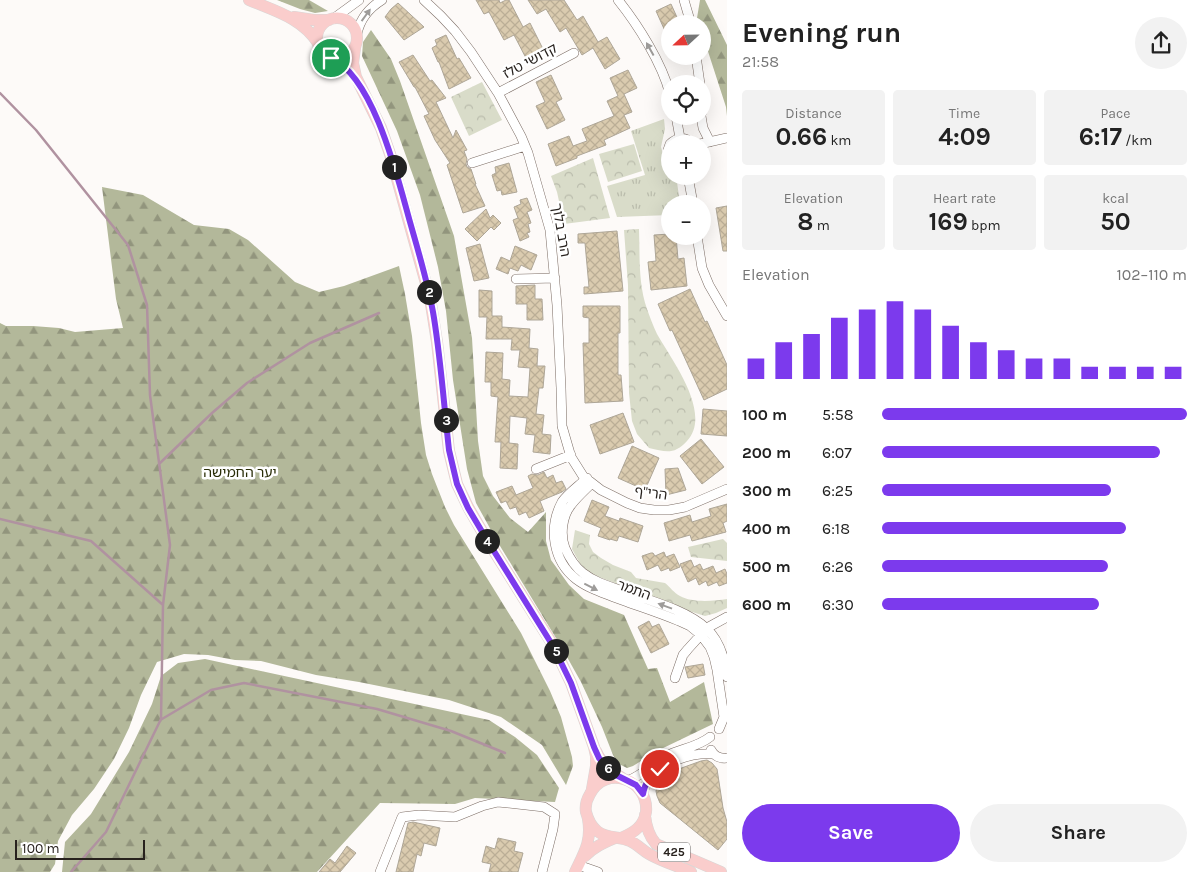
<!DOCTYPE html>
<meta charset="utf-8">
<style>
body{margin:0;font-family:Karla,"Noto Sans Hebrew",sans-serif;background:#f2f2f2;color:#222;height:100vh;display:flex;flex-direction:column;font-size:19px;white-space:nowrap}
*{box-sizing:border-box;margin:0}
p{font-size:16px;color:#767676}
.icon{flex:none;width:28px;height:28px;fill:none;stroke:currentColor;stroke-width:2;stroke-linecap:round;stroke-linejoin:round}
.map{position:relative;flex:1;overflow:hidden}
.side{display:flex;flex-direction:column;background:#fff;width:475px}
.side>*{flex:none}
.needle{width:32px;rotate:248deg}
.tools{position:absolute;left:661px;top:15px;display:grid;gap:10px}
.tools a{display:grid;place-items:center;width:50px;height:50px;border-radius:50%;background:#fff;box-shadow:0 5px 20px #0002;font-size:25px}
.scale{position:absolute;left:15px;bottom:12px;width:130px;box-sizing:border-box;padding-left:5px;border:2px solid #28221e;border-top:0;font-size:14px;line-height:18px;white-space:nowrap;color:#28221e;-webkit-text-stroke:4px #fff;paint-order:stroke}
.pin{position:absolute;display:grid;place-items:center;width:42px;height:42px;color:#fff;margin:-21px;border:2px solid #fff;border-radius:50%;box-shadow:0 1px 5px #0007}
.km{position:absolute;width:25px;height:25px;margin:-12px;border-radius:50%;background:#222;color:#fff;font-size:14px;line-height:25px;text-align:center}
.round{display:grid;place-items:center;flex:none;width:52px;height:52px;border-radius:26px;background:#f2f2f2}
.head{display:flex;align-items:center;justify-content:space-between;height:85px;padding:0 15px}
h1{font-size:28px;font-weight:700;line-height:38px}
.stats{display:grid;grid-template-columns:repeat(3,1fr);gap:8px;height:85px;padding:5px 15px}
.stats div{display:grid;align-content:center;border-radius:5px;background:#f2f2f2;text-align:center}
.stats b{font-size:25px;font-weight:700}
.stats small{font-size:14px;font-weight:400}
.stats p{font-size:14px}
.chart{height:140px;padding:10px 15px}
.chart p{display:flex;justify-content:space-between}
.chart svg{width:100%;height:90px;margin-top:5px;stroke:#7c3aed;stroke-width:6}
.button{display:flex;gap:10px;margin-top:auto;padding:10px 15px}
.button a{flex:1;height:58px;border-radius:30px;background:#7c3aed;color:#fff;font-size:20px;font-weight:700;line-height:58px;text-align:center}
.button a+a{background:#f2f2f2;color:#222}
ul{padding:0 15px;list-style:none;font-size:16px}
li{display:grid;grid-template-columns:80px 60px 1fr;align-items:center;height:38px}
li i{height:12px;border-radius:6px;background:#7c3aed}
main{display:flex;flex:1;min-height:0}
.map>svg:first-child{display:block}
</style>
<main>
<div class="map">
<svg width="727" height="872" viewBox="0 0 727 872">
<defs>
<pattern id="grass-tufts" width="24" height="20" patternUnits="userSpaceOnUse" patternTransform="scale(1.25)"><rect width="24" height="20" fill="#d9dcc9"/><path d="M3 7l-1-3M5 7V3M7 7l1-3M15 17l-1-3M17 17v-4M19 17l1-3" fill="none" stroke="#babcac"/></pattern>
<pattern id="forest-firs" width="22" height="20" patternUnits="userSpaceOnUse" patternTransform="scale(1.25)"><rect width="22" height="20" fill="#b3b89a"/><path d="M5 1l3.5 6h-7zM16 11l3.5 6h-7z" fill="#92957d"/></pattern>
<pattern id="park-crowns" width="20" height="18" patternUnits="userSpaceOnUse" patternTransform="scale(1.25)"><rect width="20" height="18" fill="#d9dcc9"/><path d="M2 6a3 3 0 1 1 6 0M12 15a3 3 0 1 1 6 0" fill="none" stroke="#babcac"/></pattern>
<pattern id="building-cross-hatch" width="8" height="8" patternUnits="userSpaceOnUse" patternTransform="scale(1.25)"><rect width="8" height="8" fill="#dacbaf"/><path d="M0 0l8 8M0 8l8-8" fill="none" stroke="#bbae96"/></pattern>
</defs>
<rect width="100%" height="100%" fill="#fdfaf8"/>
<path fill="url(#grass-tufts)" d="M664 119 665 129 661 147 664 158 670 170V176H673L677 182 680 204H670V215L617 217 607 186 645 175 631 131Z"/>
<path fill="url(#forest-firs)" d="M277 0H309L328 11 315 13 300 9Z
M700 0H705L727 45V116L726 107 703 36 702 24H699L697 18Z
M371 30 391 59 400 81 454 236 472 338 478 441 483 476 493 496 510 518 528 532 546 512V541L551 560 569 585 584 599 624 615 648 669 657 668 670 702 704 682 713 724 657 751 633 766 627 768 619 764 613 755 602 727 581 682 562 648 497 541 476 503 467 469 453 380 446 311 438 267 420 195 397 131 362 56 363 42Z
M102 187 143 195 194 225 229 229 248 240 295 282 319 292 344 286 399 266 405 294 412 336 421 423 426 455 432 474 445 507 454 525 521 633 550 691 561 717 572 757 573 766 566 785 542 745 501 717 449 700 359 682 316 675 261 661 235 660 208 655 184 654 157 662 141 695 129 728 114 759 94 789 72 815 58 841 55 864 50 872H0V323L6 326H33L59 328 75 332 123 328 116 299Z
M205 659 489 720 515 737 537 755 559 788 555 802 475 798 455 804 380 803 317 872H62L65 842 91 814 129 752 152 704 161 676 178 663Z"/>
<path fill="url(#park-crowns)" d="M482 82 502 120 469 136 451 97Z
M634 144 642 171 608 182 599 154Z
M593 158 610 218 564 224 557 192 551 176Z
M639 229C640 256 638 283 647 309 650 317 653 326 657 334 671 359 713 413 687 441 674 455 666 452 649 448L637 434 632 421 629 393 628 285 624 230Z
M575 530 590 535 589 544 593 552 601 558 613 565 631 572 636 578 665 583C670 587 674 593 680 596 692 603 714 601 727 599V608L716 613 705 616 673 606 594 575 583 569 572 549Z
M723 539 727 543V561L691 557 688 547Z"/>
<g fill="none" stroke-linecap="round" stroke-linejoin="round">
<path stroke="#b092a0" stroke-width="2.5" d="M0 93 36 130 128 245 147 305 150 395 170 545 163 605 161 719 106 832 71 872
M159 464 212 413 247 383 310 343 379 313
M0 519 91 541 163 605
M162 719 211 690 244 683 377 709 451 731 505 753"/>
</g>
<path fill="url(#building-cross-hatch)" stroke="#aea697" d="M476 0H499L500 3 506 0H509L523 27 530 23 544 51 527 60 514 35 504 40 489 12 484 14Z
M528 0H564L577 20 583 16 598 42 607 37 620 59 605 69 593 48 582 55 566 28 560 32 546 9 537 14Z
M398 3 424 27 404 40 385 17 391 9Z
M671 4 680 24H670V42L656 11Z
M446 35 457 59 459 58 471 78 449 89 439 62H438L432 48 437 45 435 40Z
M413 55 430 81 432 80 446 98 436 102 453 138 456 130 467 150 464 151 467 159 466 164 467 167 471 169 476 184H475L485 206 463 213 447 165 450 163 435 140 424 116 429 114 415 87H414L399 62Z
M628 70 637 88 624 94 632 112 624 115 630 128 604 140 606 145 577 156V158L556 166 548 144 569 136 573 146 587 141 582 129 614 116 607 101 618 96 610 78Z
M551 75 562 99 556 102 565 120 547 129 536 106 545 102 536 82Z
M509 163 517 192 502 195 501 190 497 191 492 175 496 173 495 167Z
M527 198 532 210 527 212 531 223 528 224 530 232 527 233 529 237 520 241 513 220 518 218 514 207 521 204 520 200Z
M727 206V251H723L716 208Z
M486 209 490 218 493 215 501 223 494 230 491 227 477 241 465 229Z
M617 231 623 291 584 294V287H589L585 243H578V234Z
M670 234V236H676L678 259 684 258 687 286 651 290 648 262 656 261 654 235Z
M480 244 489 278 474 281 466 248Z
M515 246 537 255 531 270 521 265 518 271 510 268 508 274 496 269 501 257 510 261Z
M535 285V299H542L543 320H527V304H516V286Z
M690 289 705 322 707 321 727 365V389L704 400 672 330 670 331 658 304Z
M479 290 492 291V316H502V327L530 329 529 348 538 349 537 366H545L543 388H539L536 414 544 415 542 434 551 435 550 454 533 452 535 435 525 434 527 418 510 416 509 443 518 444 517 469 500 468 501 442H495L498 397 491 396V382H485L486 352 503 353 502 379 510 380 509 396 528 397 530 368 518 367 520 350H511L512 339H486L487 317H479Z
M583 306H620V333H618V375H621L623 401 585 403 583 343H589V318L583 317Z
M703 409 727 411V436L701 434Z
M623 413 634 442 600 454 590 425Z
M701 439 724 467 702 484 680 456Z
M632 446 659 458 645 490 618 478Z
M678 468 686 490 666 495 665 469Z
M544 472 547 478 553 475 556 483 562 481 566 489 562 492 540 501 544 511 529 518 526 512 519 515 516 507 510 509 506 501 501 503 496 492 512 486 516 495 533 488 528 476 532 474 538 475Z
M592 500 609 507 605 516 619 521 620 518 643 526 638 542 619 536 617 541 610 539V540L598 536 601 528 584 521Z
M727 504V521L723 523 726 532 692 541 690 535 669 541 664 523 690 515 692 522 711 516 709 509Z
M664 552 666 557 674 554 680 567 670 571 669 568 661 571 658 565 647 570 642 556 651 553H653L655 556Z
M691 560 694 567 700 564 703 570 713 566 716 573 725 569 727 574V583L719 586 717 582 708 586 706 581 699 585 696 578 688 582 680 564Z
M649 621 652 627 659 624 669 644 651 653 638 627Z
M703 664 705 675 688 678 685 667Z
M707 760 712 763 717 769 723 808 727 822V839L718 850 660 803 657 796 656 791 657 786 664 778 676 770 701 761Z
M413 822 440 828 436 846 424 843 421 856 417 854 413 872H396L408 823Z
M498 838 516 842 514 851 523 853 518 872H489L491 864 482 862 486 846 495 849Z
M347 846 356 853 340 872H319L330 859 335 863Z"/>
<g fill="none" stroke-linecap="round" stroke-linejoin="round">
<defs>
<path id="minor" d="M424 0 441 16 455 31 471 52 498 93 521 136 528 153 550 230 557 305 561 388 562 426 571 457 583 476 601 490 627 503 640 508 654 510H669L685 507 727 489
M618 0C638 25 662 63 670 94
M684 0 691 24
M333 19 359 0
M357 34C360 19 369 8 382 0
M696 56 700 84
M498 93 574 53
M702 105V112
M676 116 680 138
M701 116 703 128 710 142
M670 144C677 137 685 136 692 144
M670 144 668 150 670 158
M700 144 727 138
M472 163 525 146
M688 176 693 204
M697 236 702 268 709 285 727 316
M516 279 555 278
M536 469 571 455
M587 478C580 485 567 494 562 502 548 528 553 561 576 579 589 589 606 594 622 600 641 607 660 613 679 621L690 626 701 635 710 647 714 657 717 670 724 717 719 729
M592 483C585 490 577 497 571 505 562 516 560 535 565 548 569 557 575 567 583 573 593 581 605 585 617 589 644 599 686 609 707 629 720 641 725 660 727 677
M675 678 683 655 688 649 707 628 727 617
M711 750C714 756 720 759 727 758
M629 780C643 775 653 763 666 756 680 749 698 747 710 737
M643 794C647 767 689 751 714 754
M578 865 598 872
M380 872 402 817 419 815 455 817 482 806 498 802 544 807 555 814 553 829 542 872"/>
<path id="major" d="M249 0C275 11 302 18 318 43
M294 17 314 20H329
M317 38a20 20 0 1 1 40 0a20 20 0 1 1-40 0Z
M355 48 353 63 356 77 381 128 390 154 430 298 437 342 449 451 457 484 468 507 487 540 553 645 571 683 594 747 596 756V766L592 789
M596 751C601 763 610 771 622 778
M645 815C646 827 649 836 656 844L721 872
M621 838C634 833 644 826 646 812 649 779 605 764 590 794 587 799 585 806 586 812 588 820 591 826 597 831 607 839 619 836 630 841 637 844 642 850 649 854 661 861 677 866 691 872
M585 856C594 847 603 843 615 838
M575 872C584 853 592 841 588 819"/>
</defs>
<use href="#minor" stroke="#7c6d65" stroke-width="10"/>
<use href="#major" stroke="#d8d7d6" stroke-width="12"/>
<use href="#minor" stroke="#fff" stroke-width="9"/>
<use href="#major" stroke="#facdcc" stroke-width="11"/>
</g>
<defs><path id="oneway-solid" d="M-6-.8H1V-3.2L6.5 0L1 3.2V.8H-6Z" transform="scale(1.25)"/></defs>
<g fill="#9e9c9a">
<use href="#oneway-solid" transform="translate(366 15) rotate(-54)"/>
<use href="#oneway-solid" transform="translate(650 49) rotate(-119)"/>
<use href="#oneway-solid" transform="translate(591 587) rotate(27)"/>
<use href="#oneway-solid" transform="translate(665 606) rotate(-160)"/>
</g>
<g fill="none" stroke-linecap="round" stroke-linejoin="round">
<defs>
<path id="route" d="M331 58C374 77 398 179 410 222 419 254 429 286 434 318 441 362 444 406 449 450L457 484 468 508 487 540 553 646 571 683 594 747 599 758 612 773 636 785 643 794C645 782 651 776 660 769"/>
</defs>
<use href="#route" stroke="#fff" stroke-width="10"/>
<use href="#route" stroke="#7c3aed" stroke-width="6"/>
</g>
<g text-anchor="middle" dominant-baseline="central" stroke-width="5" stroke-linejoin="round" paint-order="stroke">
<rect fill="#fff" stroke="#686462" stroke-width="1" x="658" y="842.5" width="32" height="19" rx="4"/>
<g font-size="12" font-weight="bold" fill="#28221e">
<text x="674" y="852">425</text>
</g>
<g font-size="14" fill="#28221e" stroke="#fff">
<text transform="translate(530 61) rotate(-28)">קדושי טלז</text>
<text transform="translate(561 230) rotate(80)">הרב בלוך</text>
<text transform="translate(651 493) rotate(8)">הרי"ף</text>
<text transform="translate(634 590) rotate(20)">התמר</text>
</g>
<g font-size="14" fill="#292d06" stroke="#fff">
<text x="240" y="472">יער החמישה</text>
</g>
</g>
</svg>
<div class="tools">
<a><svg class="needle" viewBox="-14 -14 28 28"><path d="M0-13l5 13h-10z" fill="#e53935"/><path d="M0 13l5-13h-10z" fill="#767676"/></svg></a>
<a><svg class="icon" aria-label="locate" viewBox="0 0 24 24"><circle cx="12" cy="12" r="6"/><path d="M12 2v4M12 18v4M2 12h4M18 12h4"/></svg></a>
<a>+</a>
<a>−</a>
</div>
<div class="scale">100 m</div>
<div class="pin" style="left:331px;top:58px;background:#1e9e55"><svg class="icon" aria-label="arrive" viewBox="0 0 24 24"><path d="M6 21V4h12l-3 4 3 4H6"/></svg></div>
<div class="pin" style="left:660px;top:769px;background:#d93025"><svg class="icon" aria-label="check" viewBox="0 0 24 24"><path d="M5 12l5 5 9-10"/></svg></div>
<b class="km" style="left:394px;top:167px">1</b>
<b class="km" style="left:429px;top:292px">2</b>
<b class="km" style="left:446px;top:420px">3</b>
<b class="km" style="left:487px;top:541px">4</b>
<b class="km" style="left:556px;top:651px">5</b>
<b class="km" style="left:608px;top:768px">6</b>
</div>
<section class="side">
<div class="head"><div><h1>Evening run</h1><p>21:58</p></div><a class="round"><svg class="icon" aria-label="share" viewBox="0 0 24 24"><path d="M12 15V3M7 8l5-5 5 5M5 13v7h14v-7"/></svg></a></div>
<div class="stats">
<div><p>Distance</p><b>0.66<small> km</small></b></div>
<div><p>Time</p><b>4:09</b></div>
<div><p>Pace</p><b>6:17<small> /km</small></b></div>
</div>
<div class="stats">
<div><p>Elevation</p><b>8<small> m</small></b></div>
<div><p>Heart rate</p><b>169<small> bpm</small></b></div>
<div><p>kcal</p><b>50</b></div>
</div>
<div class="chart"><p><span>Elevation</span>102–110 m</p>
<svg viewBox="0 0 160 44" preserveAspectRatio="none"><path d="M5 44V34M15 44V26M25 44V22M35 44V14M45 44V10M55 44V6M65 44V10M75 44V18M85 44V26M95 44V30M105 44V34M115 44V34M125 44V38M135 44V38M145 44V38M155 44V38"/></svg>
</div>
<ul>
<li><b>100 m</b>5:58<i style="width:100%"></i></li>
<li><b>200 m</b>6:07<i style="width:91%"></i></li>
<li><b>300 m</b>6:25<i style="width:75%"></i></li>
<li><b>400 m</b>6:18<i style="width:80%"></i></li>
<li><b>500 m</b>6:26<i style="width:74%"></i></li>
<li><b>600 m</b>6:30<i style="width:71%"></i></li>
</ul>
<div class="button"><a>Save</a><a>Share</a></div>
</section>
</main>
